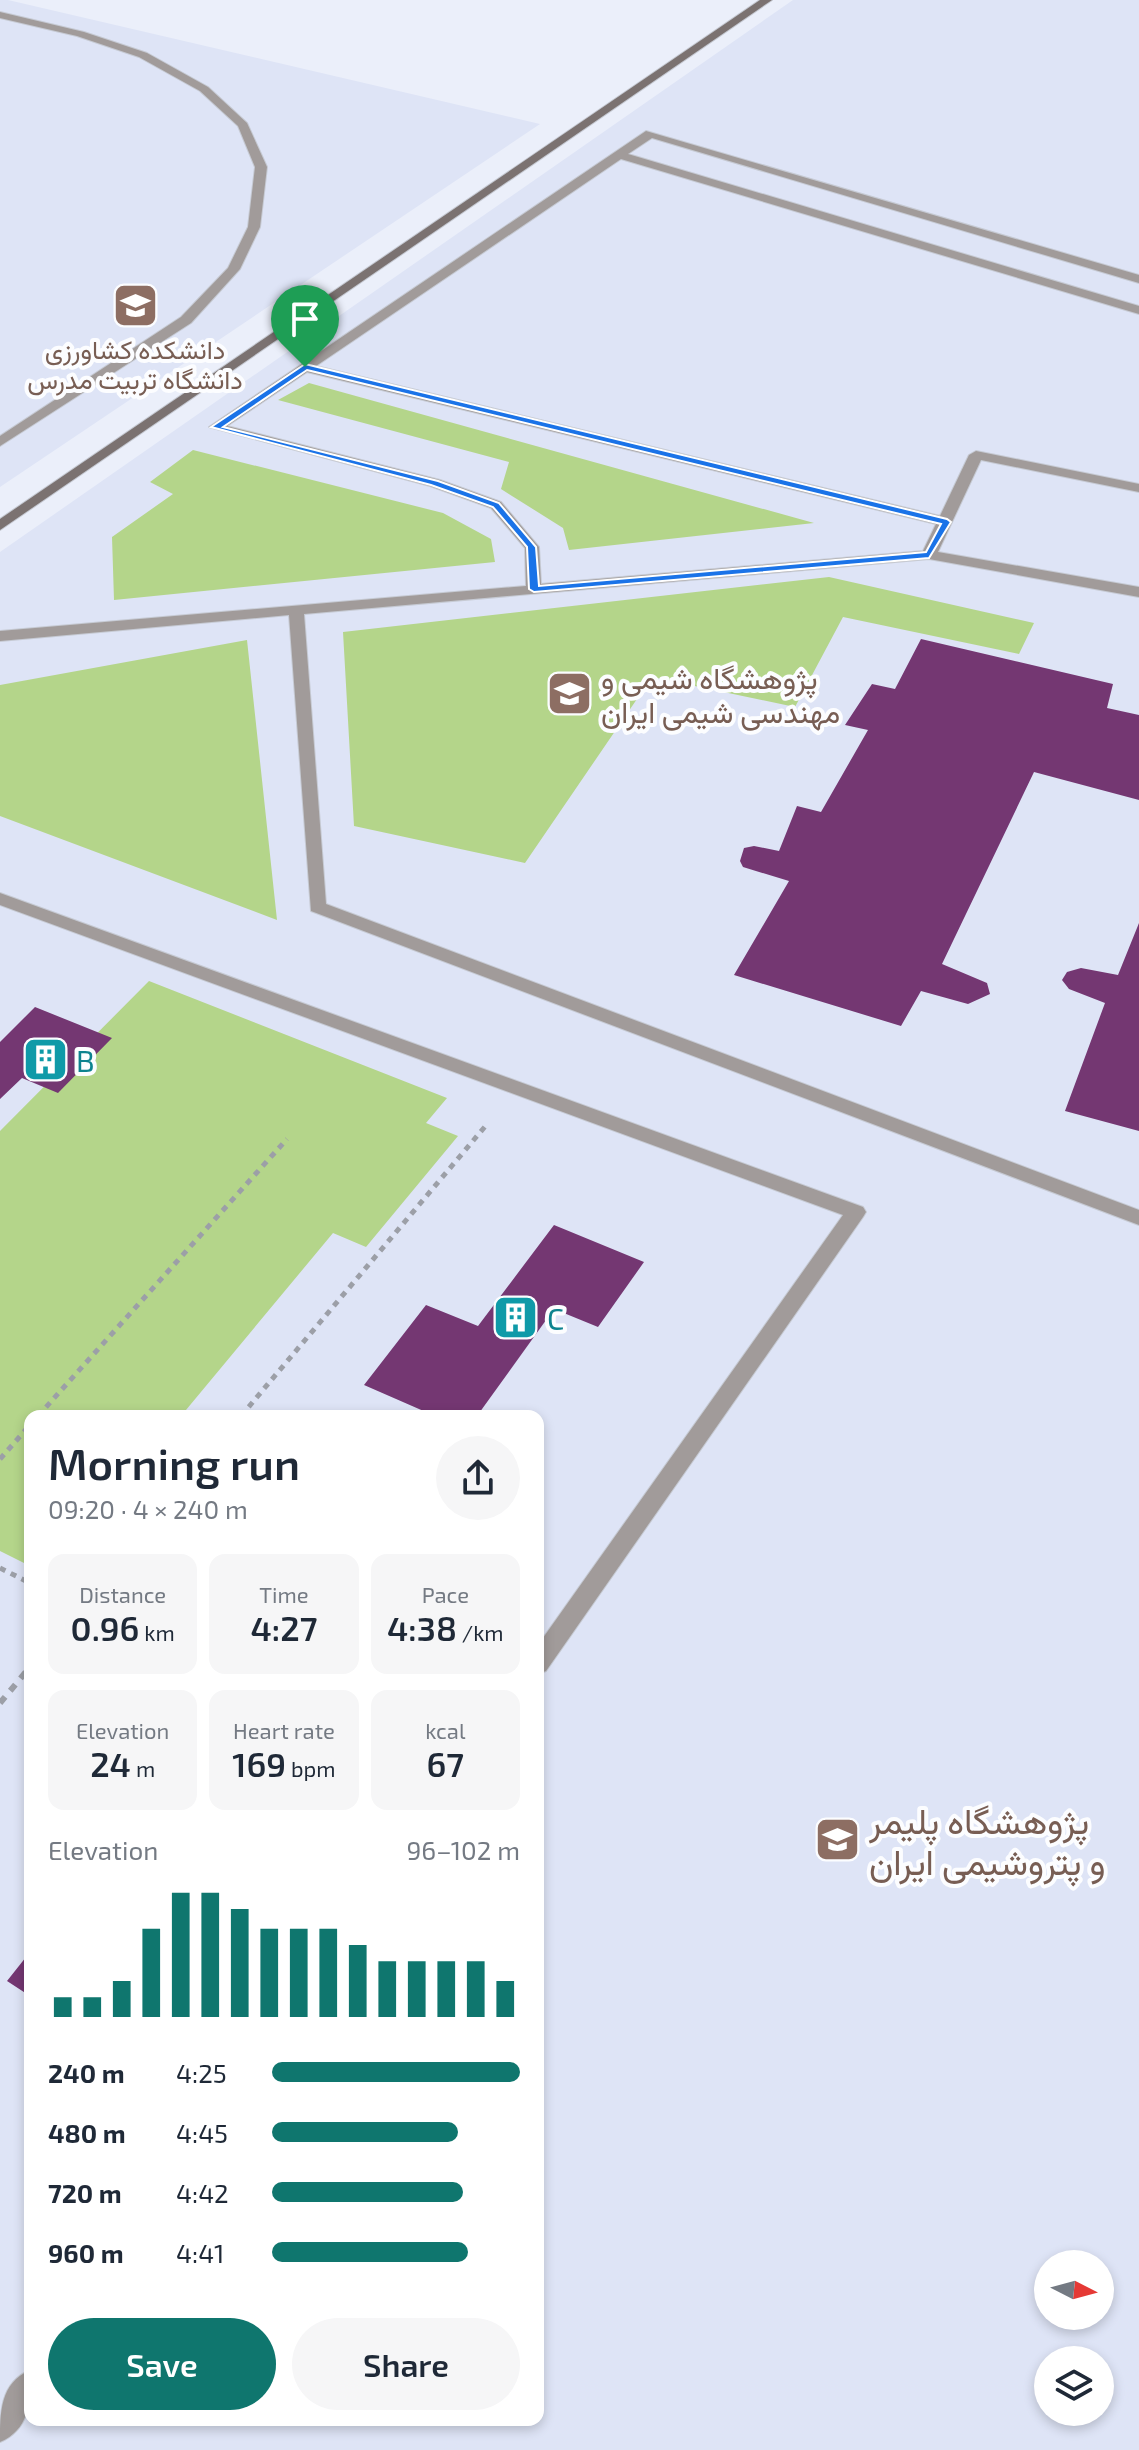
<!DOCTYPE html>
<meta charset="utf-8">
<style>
body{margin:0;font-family:"Exo 2",Vazirmatn,sans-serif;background:#f6f6f7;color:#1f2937;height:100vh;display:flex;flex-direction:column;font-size:30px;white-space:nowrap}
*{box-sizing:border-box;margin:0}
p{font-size:26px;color:#747a83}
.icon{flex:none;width:44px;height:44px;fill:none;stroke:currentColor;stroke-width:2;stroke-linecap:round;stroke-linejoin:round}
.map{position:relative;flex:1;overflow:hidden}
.drawer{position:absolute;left:24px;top:1410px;width:520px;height:1016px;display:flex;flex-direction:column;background:#fff;border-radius:16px;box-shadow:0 4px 12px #0003}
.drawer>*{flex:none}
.needle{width:52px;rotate:96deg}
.tools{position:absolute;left:1034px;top:2250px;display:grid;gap:16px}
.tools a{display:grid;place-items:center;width:80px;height:80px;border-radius:50%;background:#fff;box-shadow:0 4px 12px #0003;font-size:40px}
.pin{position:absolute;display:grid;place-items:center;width:68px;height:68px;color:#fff;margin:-82px -34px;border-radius:50% 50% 50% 0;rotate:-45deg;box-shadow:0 0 8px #0007}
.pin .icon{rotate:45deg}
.round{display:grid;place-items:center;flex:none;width:84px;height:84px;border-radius:42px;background:#f6f6f7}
.headline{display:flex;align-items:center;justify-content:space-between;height:136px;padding:0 24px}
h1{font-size:44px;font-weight:600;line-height:60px}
.stats{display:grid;grid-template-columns:repeat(3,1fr);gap:12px;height:136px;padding:8px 24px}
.stats div{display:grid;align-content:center;border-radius:16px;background:#f6f6f7;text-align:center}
.stats b{font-size:34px;font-weight:600}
.stats small{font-size:22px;font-weight:400}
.stats p{font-size:22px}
.chart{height:224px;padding:16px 24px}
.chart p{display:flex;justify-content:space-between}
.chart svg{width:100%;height:144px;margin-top:8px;stroke:#0f766e;stroke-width:6}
.action{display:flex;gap:16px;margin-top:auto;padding:16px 24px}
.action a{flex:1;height:92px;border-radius:48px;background:#0f766e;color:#fff;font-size:32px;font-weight:600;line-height:92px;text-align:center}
.action a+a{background:#f6f6f7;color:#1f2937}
ul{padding:0 24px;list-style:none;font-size:26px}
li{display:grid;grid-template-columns:128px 96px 1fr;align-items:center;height:60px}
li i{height:20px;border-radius:10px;background:#0f766e}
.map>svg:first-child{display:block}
</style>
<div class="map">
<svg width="1139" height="2450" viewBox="0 0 1139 2450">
<rect width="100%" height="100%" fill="#ebeffa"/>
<path fill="#dee4f6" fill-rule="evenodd" d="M0 0H8L540 124 0 487Z
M793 0H1139V2450H0V552ZM30 1416H538V2420H30ZM1048 2264H1100V2316H1048ZM1048 2360H1100V2412H1048Z"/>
<path fill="#b4d58a" d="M309 383 814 523 569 550 563 528 501 489 509 462 278 400Z
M193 450 443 513 491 539 495 562 114 600 112 537 173 494 150 482Z
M829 577 1034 623 1019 654 843 617 795 707 652 677 525 863 354 826 343 632Z
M247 640 277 920 0 816V685Z
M149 981 447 1098 426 1123 458 1136 366 1247 333 1233 181 1416H30V1566L0 1551V1131Z"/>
<path fill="#743772" d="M921 639 1113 684 1107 708 1139 715V800L1034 772 942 964 987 983 990 994 968 1004 921 991 901 1026 734 975 789 881 743 867 740 861 744 848 754 846 779 851 797 806 821 812 868 730 845 725 872 684 895 689Z
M1139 923V1131L1065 1111 1105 1003 1069 989 1062 980 1067 972 1081 968 1118 975Z
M35 1007 112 1038 58 1093 22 1078 0 1099V1042Z
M554 1225 644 1262 598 1327 554 1309 477 1416H435L364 1385 426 1305 478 1326Z
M30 1952V1996L7 1981Z"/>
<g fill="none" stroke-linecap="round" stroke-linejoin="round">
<defs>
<path id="lane" d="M0 12 84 32 147 53 208 87 247 123 267 167 260 227 240 269 191 323 0 446V436L181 317 228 268 248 227 255 167 238 126 200 91 139 57 77 36 0 18Z"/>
<path id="street" d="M646 131 1139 275V283L652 138 628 154 1139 306V314L621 159 316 366 940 516 969 455 976 451 1139 484V492L981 460 938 552 1139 587V597L929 559 304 614 326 904 1139 1210V1225L311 911 289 615 0 641V631L526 586 525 548 491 508 430 486 209 427ZM307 372 936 524 923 551 541 584 539 547 501 502 440 480 227 426Z
M0 893 863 1207 866 1212 863 1217 546 1671 538 1674V1645L843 1215 0 905Z
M30 2370C30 2398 32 2428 0 2442 0 2413 0 2383 30 2370Z"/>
<path id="secondary" d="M760 0H772L0 530V519Z"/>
</defs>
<use href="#lane" stroke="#c6cad3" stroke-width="2"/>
<use href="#street" stroke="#c6cad3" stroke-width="2"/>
<use href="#secondary" stroke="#c6cad3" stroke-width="2"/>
<path stroke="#9c9fa7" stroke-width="5" stroke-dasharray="6 6" stroke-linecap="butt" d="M38 1416 287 1139
M241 1416 488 1123
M0 1459 30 1425
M0 1568 30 1583"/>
<path stroke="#9c9fa7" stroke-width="6" stroke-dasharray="8 8" stroke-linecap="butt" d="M0 1703 30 1667"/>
<use href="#lane" fill="#a19b9a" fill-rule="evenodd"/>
<use href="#street" fill="#a19b9a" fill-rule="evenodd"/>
<use href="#secondary" fill="#7b7271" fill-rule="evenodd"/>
</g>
<path fill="#1a73e8" stroke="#fff" stroke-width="2" fill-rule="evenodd" d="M305 364 947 519 951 522 929 558 534 592 529 589 527 547 493 507 431 485 211 427ZM307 370 941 524 926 552 539 586 536 547 499 503 438 481 223 427Z"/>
<defs>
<symbol id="university-square" viewBox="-11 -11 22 22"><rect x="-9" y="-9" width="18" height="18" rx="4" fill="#8d6e63" stroke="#fcfdff"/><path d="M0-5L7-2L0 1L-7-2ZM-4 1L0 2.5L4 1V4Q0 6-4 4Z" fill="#fff"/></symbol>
<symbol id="building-square" viewBox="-11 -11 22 22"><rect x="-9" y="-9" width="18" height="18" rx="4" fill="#0f9aa8" stroke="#fcfdff"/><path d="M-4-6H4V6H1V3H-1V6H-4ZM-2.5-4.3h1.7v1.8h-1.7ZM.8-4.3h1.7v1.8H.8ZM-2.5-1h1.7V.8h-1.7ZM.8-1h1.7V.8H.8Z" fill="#fff"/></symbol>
</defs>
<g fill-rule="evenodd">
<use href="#university-square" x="110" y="280" width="51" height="51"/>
<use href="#university-square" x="544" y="668" width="51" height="51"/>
<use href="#building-square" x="20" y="1034" width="51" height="51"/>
<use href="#building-square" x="490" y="1292" width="51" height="51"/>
<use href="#university-square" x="812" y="1814" width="51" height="51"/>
</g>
<g text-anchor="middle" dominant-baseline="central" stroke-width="8" stroke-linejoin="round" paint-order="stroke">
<g font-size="26" fill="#785e54" stroke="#fcfdff">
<text x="135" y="348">دانشکده کشاورزی<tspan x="135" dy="30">دانشگاه تربیت مدرس</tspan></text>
</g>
<g font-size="30" fill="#785e54" stroke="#fcfdff" text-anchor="start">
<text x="601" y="677">پژوهشگاه شیمی و<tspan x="601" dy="34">مهندسی شیمی ایران</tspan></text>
</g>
<g font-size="30" fill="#0d838f" stroke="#fcfdff" text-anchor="start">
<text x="76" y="1060">B</text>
<text x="547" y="1318">C</text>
</g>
<g font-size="36" fill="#785e54" stroke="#fcfdff" text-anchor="start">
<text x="869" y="1819">پژوهشگاه پلیمر<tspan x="869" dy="41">و پتروشیمی ایران</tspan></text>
</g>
</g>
</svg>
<div class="tools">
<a><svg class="needle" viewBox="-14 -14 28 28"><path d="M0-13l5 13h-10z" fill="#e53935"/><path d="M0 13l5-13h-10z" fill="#747a83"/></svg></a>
<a><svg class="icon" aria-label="layers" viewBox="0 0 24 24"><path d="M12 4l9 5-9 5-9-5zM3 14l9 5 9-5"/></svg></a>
</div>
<div class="pin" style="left:305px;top:367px;background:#1e9e55"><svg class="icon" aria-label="arrive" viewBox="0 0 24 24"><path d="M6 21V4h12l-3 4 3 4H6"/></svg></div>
<section class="drawer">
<div class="headline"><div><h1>Morning run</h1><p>09:20 · 4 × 240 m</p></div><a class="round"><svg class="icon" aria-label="share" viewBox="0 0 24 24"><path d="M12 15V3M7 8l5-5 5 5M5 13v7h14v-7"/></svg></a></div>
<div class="stats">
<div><p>Distance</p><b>0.96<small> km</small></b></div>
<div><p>Time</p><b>4:27</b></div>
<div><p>Pace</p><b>4:38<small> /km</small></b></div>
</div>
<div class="stats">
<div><p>Elevation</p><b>24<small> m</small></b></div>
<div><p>Heart rate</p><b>169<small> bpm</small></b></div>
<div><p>kcal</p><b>67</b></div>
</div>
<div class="chart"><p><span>Elevation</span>96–102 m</p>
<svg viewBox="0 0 160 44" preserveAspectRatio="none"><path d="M5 44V38M15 44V38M25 44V33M35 44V17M45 44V6M55 44V6M65 44V11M75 44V17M85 44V17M95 44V17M105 44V22M115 44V27M125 44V27M135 44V27M145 44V27M155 44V33"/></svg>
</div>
<ul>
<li><b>240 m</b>4:25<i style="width:100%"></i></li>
<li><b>480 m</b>4:45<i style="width:75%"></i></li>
<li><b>720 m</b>4:42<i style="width:77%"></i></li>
<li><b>960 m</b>4:41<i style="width:79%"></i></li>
</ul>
<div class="action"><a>Save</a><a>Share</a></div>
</section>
</div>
